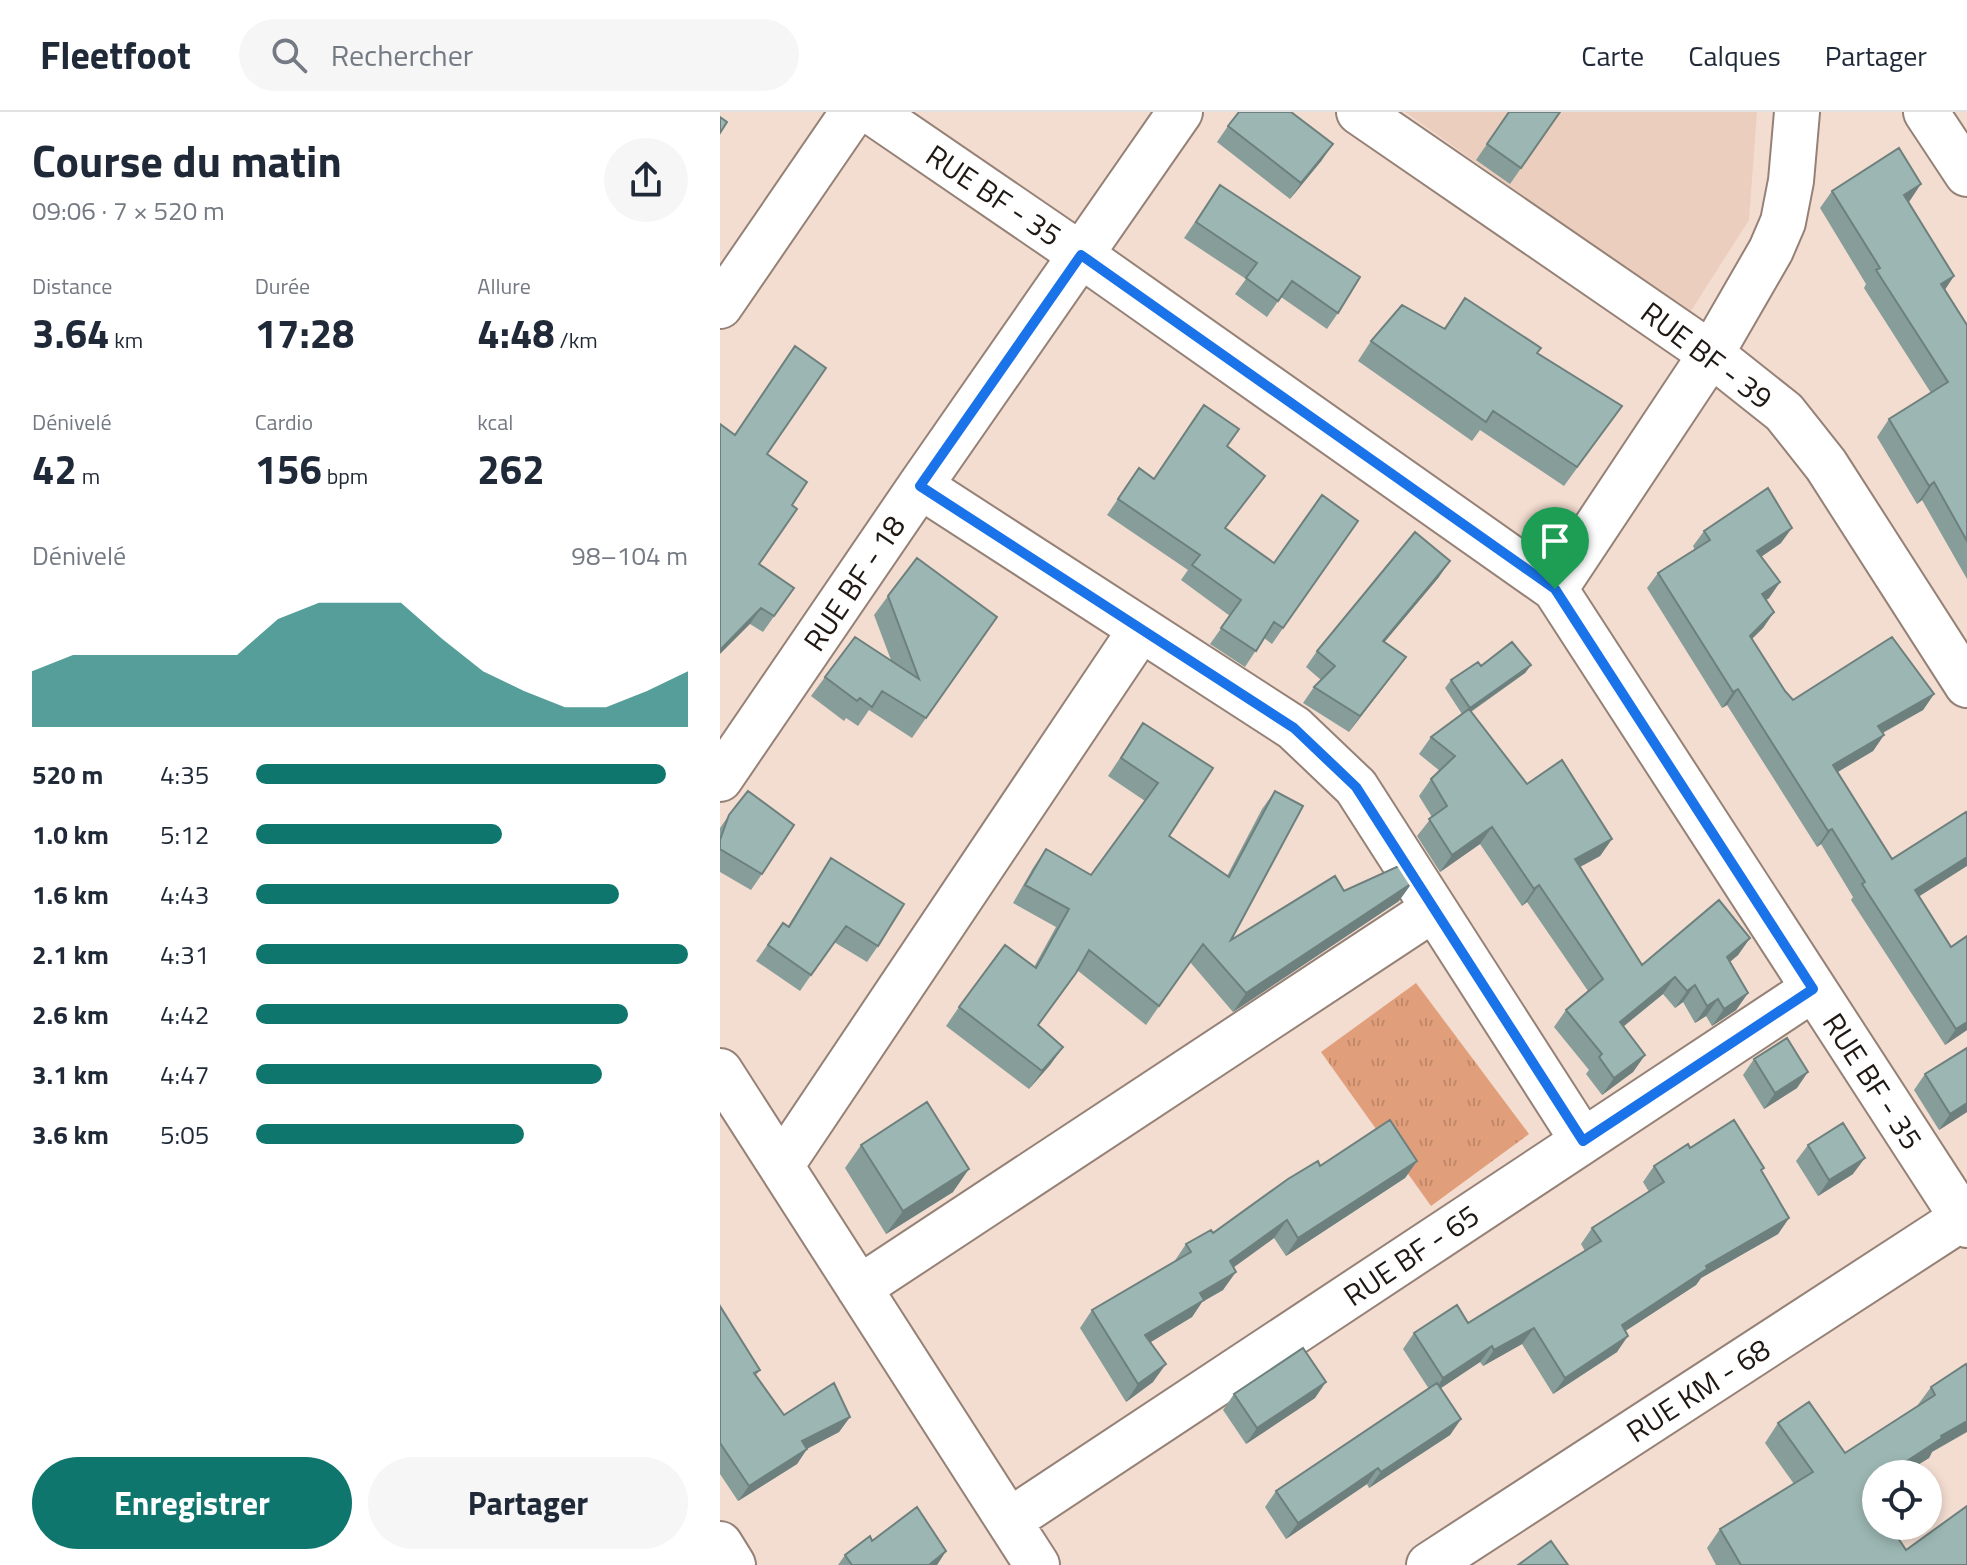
<!DOCTYPE html>
<html lang="fr">
<meta charset="utf-8">
<style>
body{margin:0;font-family:"Titillium Web",sans-serif;background:#f6f6f7;color:#1f2937;height:100vh;display:flex;flex-direction:column;font-size:30px;white-space:nowrap}
*{box-sizing:border-box;margin:0}
p{font-size:26px;color:#747a83}
.icon{flex:none;width:44px;height:44px;fill:none;stroke:currentColor;stroke-width:2;stroke-linecap:round;stroke-linejoin:round}
.map{position:relative;flex:1;overflow:hidden}
.details{display:flex;flex-direction:column;background:#fff;width:720px}
.details>*{flex:none}
.fabs{position:absolute;left:1142px;top:1348px;display:grid;gap:16px}
.fabs a{display:grid;place-items:center;width:80px;height:80px;border-radius:50%;background:#fff;box-shadow:0 4px 12px #0003;font-size:40px}
.pin{position:absolute;display:grid;place-items:center;width:68px;height:68px;color:#fff;margin:-82px -34px;border-radius:50% 50% 50% 0;rotate:-45deg;box-shadow:0 0 8px #0007}
.pin .icon{rotate:45deg}
.round{display:grid;place-items:center;flex:none;width:84px;height:84px;border-radius:42px;background:#f6f6f7}
.summary{display:flex;align-items:center;justify-content:space-between;height:136px;padding:0 32px}
h1{font-size:44px;font-weight:700;line-height:60px}
.figures{display:grid;grid-template-columns:repeat(3,1fr);gap:12px;height:136px;padding:8px 32px}
.figures div{display:grid;align-content:center}
.figures b{font-size:40px;font-weight:700}
.figures small{font-size:22px;font-weight:400}
.figures p{font-size:22px}
.chart{height:224px;padding:16px 32px}
.chart p{display:flex;justify-content:space-between}
.chart svg{width:100%;height:144px;margin-top:8px;fill:#0f766e;opacity:.7}
.button{display:flex;gap:16px;margin-top:auto;padding:16px 32px}
.button a{flex:1;height:92px;border-radius:48px;background:#0f766e;color:#fff;font-size:32px;font-weight:700;line-height:92px;text-align:center}
.button a+a{background:#f6f6f7;color:#1f2937}
ul{padding:0 32px;list-style:none;font-size:26px}
li{display:grid;grid-template-columns:128px 96px 1fr;align-items:center;height:60px}
li i{height:20px;border-radius:10px;background:#0f766e}
header{display:flex;align-items:center;gap:48px;box-sizing:border-box;height:112px;padding:0 40px;background:#fff;border-bottom:2px solid #e0e1e3}
header strong{font-size:38px}
nav{display:flex;gap:44px;margin-inline-start:auto;font-size:28px}
.search{width:560px;height:72px;background:#f6f6f7;display:flex;align-items:center;gap:20px;box-sizing:border-box;padding:0 28px;border-radius:44px;color:#747a83;font-size:30px}
main{display:flex;flex:1;min-height:0}
.map>svg:first-child{display:block}
</style>
<header>
<strong>Fleetfoot</strong>
<div class="search"><svg class="icon" aria-label="search" viewBox="0 0 24 24"><circle cx="10" cy="10" r="6"/><path d="M15 15l6 6"/></svg>Rechercher</div>
<nav><a>Carte</a><a>Calques</a><a>Partager</a></nav>
</header>
<main>
<section class="details">
<div class="summary"><div><h1>Course du matin</h1><p>09:06 · 7 × 520 m</p></div><a class="round"><svg class="icon" aria-label="share" viewBox="0 0 24 24"><path d="M12 15V3M7 8l5-5 5 5M5 13v7h14v-7"/></svg></a></div>
<div class="figures">
<div><p>Distance</p><b>3.64<small> km</small></b></div>
<div><p>Durée</p><b>17:28</b></div>
<div><p>Allure</p><b>4:48<small> /km</small></b></div>
</div>
<div class="figures">
<div><p>Dénivelé</p><b>42<small> m</small></b></div>
<div><p>Cardio</p><b>156<small> bpm</small></b></div>
<div><p>kcal</p><b>262</b></div>
</div>
<div class="chart"><p><span>Dénivelé</span>98–104 m</p>
<svg viewBox="0 0 160 44" preserveAspectRatio="none"><path d="M0 44V27L10 22L20 22L30 22L40 22L50 22L60 11L70 6L80 6L90 6L100 17L110 27L120 33L130 38L140 38L150 33L160 27V44z"/></svg>
</div>
<ul>
<li><b>520 m</b>4:35<i style="width:95%"></i></li>
<li><b>1.0 km</b>5:12<i style="width:57%"></i></li>
<li><b>1.6 km</b>4:43<i style="width:84%"></i></li>
<li><b>2.1 km</b>4:31<i style="width:100%"></i></li>
<li><b>2.6 km</b>4:42<i style="width:86%"></i></li>
<li><b>3.1 km</b>4:47<i style="width:80%"></i></li>
<li><b>3.6 km</b>5:05<i style="width:62%"></i></li>
</ul>
<div class="button"><a>Enregistrer</a><a>Partager</a></div>
</section>
<div class="map">
<svg width="1247" height="1453" viewBox="0 0 1247 1453">
<defs>
<pattern id="grass-tufts" width="24" height="20" patternUnits="userSpaceOnUse" patternTransform="scale(2)"><rect width="24" height="20" fill="#e09f7a"/><path d="M3 7l-1-3M5 7V3M7 7l1-3M15 17l-1-3M17 17v-4M19 17l1-3" fill="none" stroke="#c08869"/></pattern>
</defs>
<rect width="100%" height="100%" fill="#f3dcd0"/>
<path fill="#eccebe" d="M685 0H1037L1029 108 969 202Z"/>
<path fill="url(#grass-tufts)" d="M696 871 809 1022 711 1094 601 940Z"/>
<g fill="none" stroke-linecap="round" stroke-linejoin="round">
<defs>
<path id="minor" d="M152 0 361 143 835 477 1247 1113
M639 0 991 242 1064 300 1106 353 1247 573
M1206 0 1247 62
M0 194 133 0
M200 374 574 616 636 675 863 1029
M835 477 991 242 1051 138 1063 110 1071 69 1077 0
M0 667 200 374 460 0
M0 959 317 1453
M61 1054 421 517
M139 1176 712 798
M289 1409 1093 877
M0 1432 13 1453
M709 1453 1247 1103"/>
</defs>
<use href="#minor" stroke="#958176" stroke-width="48"/>
<use href="#minor" stroke="#fff" stroke-width="44"/>
</g>
<path fill="#869d9a" d="M789 0H840L790 72 756 48Z
M508 14 602 48 570 87 497 30Z
M500 73 618 201 607 217 561 185 547 205 515 182 526 167 464 126Z
M1112 79 1188 90 1234 164 1225 177 1247 213V467L1202 388 1197 392 1157 325 1169 307 1211 281 1144 176 1146 172 1100 96Z
M745 186 817 241 902 294 844 374 760 318 752 329 638 249 651 229 724 216Z
M15 323 47 342 72 393 39 452 74 476 43 520 30 512Z
M507 334 545 364 505 417 554 451 638 409 552 532 544 526 525 555 490 532 510 504 461 468 468 458 387 403 419 356 434 367Z
M984 419 1061 431 1041 445 1060 470 1049 486 1046 488 1054 500 1043 516 1032 527 1065 579 1073 588 1214 582 1203 598 1163 621 1164 623 1153 639 1118 660 1172 747 1199 784 1231 835 1247 824V918L1225 933 1131 788 1133 785 1101 732 1097 735 1007 593 1002 596 927 476 938 461 975 438 973 434Z
M719 465 664 530 674 561 629 620 583 591 594 575 601 568 586 555 597 539Z
M168 484 277 505 192 626 149 598 138 614 126 606 124 609 91 584 105 565 171 548 154 503Z
M811 553 805 561 751 600 807 672 892 727 880 744 860 755 922 853 1030 826 1018 843 1010 850 1028 881 1016 898 992 914 986 904 975 911 963 890 955 896 943 882 904 914 925 943 913 960 882 983 866 962 869 958 834 915 846 898 868 879 807 790 802 794 760 732 720 760 697 724 712 705 699 684 711 667 720 659 699 642 711 625 742 602 725 576 731 568 761 554Z
M423 611 493 656 449 724 507 764 542 697 555 679 511 828 624 779 679 789 513 900 470 850 426 913 357 858 318 913 343 935 330 953 309 977 226 914 239 895 314 855 336 815 293 791 313 756 326 737 371 763 425 689 388 664Z
M9 703 42 762 31 778 0 760V716Z
M111 746 158 834 147 850 114 830 80 879 36 849 63 811 68 814Z
M1034 947 1077 976 1044 997 1023 963Z
M1205 962 1247 1000 1219 1018 1194 978Z
M141 1033 233 1080 166 1122 125 1056Z
M1088 1033 1133 1062 1098 1084 1076 1049Z
M970 1036 1042 1059 1069 1106 1058 1122 981 1166 976 1173 905 1219 897 1240 833 1282 802 1232 763 1254 760 1250 721 1276 741 1307 730 1323 649 1376 647 1372 566 1427 545 1395 556 1379 709 1277 683 1237 694 1221 748 1211 865 1139 861 1132 872 1116 929 1080 923 1070 934 1054Z
M697 1049 685 1066 566 1144 554 1126 513 1156 503 1178 482 1190 472 1205 430 1230 433 1270 406 1290 360 1216 372 1198 454 1150 466 1132 493 1121Z
M0 1194 40 1258 36 1263 64 1303 130 1305 119 1320 87 1337 77 1352 18 1389 0 1362Z
M1246 1252 1212 1340 1209 1346 1183 1362H1156V1380L1150 1384 1186 1438 1247 1453H996L987 1436 1000 1417 1074 1372 1045 1331 1058 1311 1125 1341 1197 1294 1211 1275Z
M514 1282 595 1286 526 1332 503 1298Z
M152 1429 226 1439 217 1453H118L125 1443Z"/>
<path fill="#6d807d" d="M613 32 602 48 570 87 581 71Z
M1201 72 1189 90 1184 83Z
M1234 164 1222 182 1221 172Z
M1214 370 1202 388 1197 392 1209 374Z
M1072 416 1061 431 1026 455 1037 439Z
M730 449 719 465 652 545 663 529Z
M1060 470 1049 486 1031 498 1042 482Z
M41 496 30 512 0 542V538Z
M1054 500 1043 516 1019 539 1030 524Z
M686 545 674 561 629 620 640 604Z
M811 553 805 561 744 604 750 596Z
M1018 577 1007 593 1002 596 1013 580Z
M1214 582 1203 598 1147 629 1158 614Z
M1164 623 1153 639 1102 669 1113 653Z
M772 715 760 732 720 760 732 743Z
M1112 717 1101 732 1097 735 1108 719Z
M892 727 880 744 843 764 855 747Z
M1247 745V754L1184 794 1195 778Z
M692 771 679 789 513 900 526 881Z
M819 773 807 790 802 794 814 777Z
M1030 826 1018 843 995 862 1007 845Z
M955 865 943 882 888 927 900 910Z
M975 873 963 890 955 896 967 879Z
M1028 881 1016 898 992 914 1004 897Z
M998 887 986 904 975 911 987 894Z
M1247 910V918L1225 933 1236 917Z
M343 935 330 953 309 977 322 959Z
M925 943 913 960 882 983 894 966Z
M1088 960 1077 976 1044 997 1055 981Z
M1247 991V1000L1219 1018 1230 1002Z
M1145 1046 1133 1062 1098 1084 1109 1068Z
M697 1049 685 1066 566 1144 578 1126Z
M249 1057 233 1080 166 1122 183 1099Z
M1069 1106 1058 1122 981 1166 976 1173 890 1229 902 1213 986 1154Z
M567 1108 554 1126 497 1167 510 1149Z
M516 1160 503 1178 482 1190 472 1205 413 1241 425 1223 480 1181Z
M814 1216 802 1232 763 1254 774 1238Z
M908 1224 897 1240 833 1282 845 1266Z
M772 1234 760 1250 712 1282 723 1266Z
M446 1252 433 1270 406 1290 418 1272Z
M606 1270 595 1286 526 1332 537 1316Z
M130 1305 119 1320 71 1345 82 1329Z
M741 1307 730 1323 649 1376 661 1360Z
M1247 1309V1320L1212 1340 1209 1346 1183 1362H1167L1221 1324Z
M87 1337 77 1352 18 1389 29 1374Z
M658 1356 647 1372 566 1427 578 1411Z
M1156 1369V1380L1131 1396 1145 1377Z
M226 1439 217 1453H209Z"/>
<path fill="#9cb7b3" stroke="#6d807d" stroke-width="2" d="M519 0H571L613 32 581 71 508 14Z
M789 0H840L801 56 767 32Z
M0 5 7 10 0 21Z
M1179 36 1201 72 1184 83 1234 164 1221 172 1247 213V429L1214 370 1209 374 1169 307 1228 270 1156 158 1160 156 1112 79Z
M500 73 640 165 618 201 572 169 558 189 526 166 537 151 476 110Z
M745 186 821 236 817 241 902 294 857 355 773 299 766 310 651 229 682 193 725 217Z
M75 234 106 256 47 342 87 370 72 393 77 397 39 452 74 476 54 504 41 496 0 538V312L15 323Z
M484 293 519 317 507 334 545 364 505 416 554 451 602 383 638 409 563 516 554 510 536 539 501 516 521 488 472 453 480 443 398 387 419 356 434 367Z
M1048 376 1072 416 1037 439 1060 470 1042 482 1054 500 1030 524 1065 579 1073 588 1172 525 1214 582 1158 614 1164 623 1113 653 1172 747 1246 700 1247 703V745L1195 778 1231 835 1247 824V910L1236 917 1142 772 1145 770 1112 717 1108 719 1018 577 1013 580 938 461 990 428 984 419Z
M695 420 730 449 663 529 686 545 640 604 594 575 615 554 597 539Z
M197 446 277 505 206 606 162 579 152 595 140 586 137 589 105 565 135 525 199 567 168 484Z
M792 530 811 553 750 596 731 568 758 550 761 554Z
M749 597 807 672 842 648 892 727 855 747 922 853 999 788 1030 826 1007 845 1028 881 1004 897 998 887 987 894 975 873 967 879 955 865 900 910 925 943 894 966 879 945 882 942 846 898 883 867 819 773 814 777 772 715 732 743 709 707 727 694 711 667 735 644 711 625Z
M423 611 493 656 449 724 509 765 555 679 583 694 511 828 615 764 624 779 681 753 692 771 526 881 483 832 439 894 369 838 356 861 318 913 343 935 322 959 239 895 285 833 316 856 349 797 305 773 326 737 371 763 438 671 401 646Z
M28 679 74 713 42 762 0 737V728L9 703Z
M111 746 184 792 158 834 126 814 91 863 48 833 63 811 69 815Z
M1067 926 1088 960 1055 981 1034 947Z
M1247 936V991L1230 1002 1205 962Z
M207 990 249 1057 183 1099 141 1033Z
M670 1008 697 1049 578 1126 567 1108 510 1149 516 1160 480 1181 484 1188 425 1223 446 1252 418 1272 372 1198 471 1140 466 1132 491 1118 493 1121 568 1067 598 1049 600 1054Z
M1014 1008 1044 1056 1041 1058 1069 1106 986 1154 987 1157 902 1213 908 1224 845 1266 814 1216 774 1238 772 1234 723 1266 694 1221 737 1193 748 1211 881 1129 872 1116 944 1070 934 1054 968 1032 970 1036Z
M1123 1011 1145 1046 1109 1068 1088 1033Z
M0 1194 40 1258 34 1261 64 1303 114 1271 130 1305 82 1329 87 1337 29 1374 0 1331Z
M583 1236 606 1270 537 1316 514 1282Z
M1246 1252 1247 1254V1309L1221 1324 1222 1326 1167 1362H1156V1369L1145 1377 1156 1394V1414H1170L1186 1438 1247 1394V1453H1021L1000 1417 1093 1360 1058 1311 1089 1290 1125 1341 1215 1283 1211 1275Z
M717 1271 741 1307 661 1360 658 1356 578 1411 556 1379Z
M197 1395 226 1439 209 1453H132L125 1443 150 1424 152 1429Z
M831 1429 848 1453H798Z"/>
<g fill="none" stroke-linecap="round" stroke-linejoin="round">
<defs>
<path id="route" d="M361 143 835 477 1093 877 863 1029 636 675 574 616 200 374Z"/>
</defs>
<use href="#route" stroke="#fff" stroke-width="16"/>
<use href="#route" stroke="#1a73e8" stroke-width="10"/>
</g>
<g text-anchor="middle" dominant-baseline="central" stroke-width="6" stroke-linejoin="round" paint-order="stroke">
<g font-size="30" fill="#1f1813" stroke="#fff">
<text transform="translate(274 83) rotate(34)">RUE BF - 35</text>
<text transform="translate(987 243) rotate(37)">RUE BF - 39</text>
<text transform="translate(134 471) rotate(-56)">RUE BF - 18</text>
<text transform="translate(1153 969) rotate(57)">RUE BF - 35</text>
<text transform="translate(691 1143) rotate(-34)">RUE BF - 65</text>
<text transform="translate(978 1278) rotate(-33)">RUE KM - 68</text>
</g>
</g>
</svg>
<div class="fabs">
<a><svg class="icon" aria-label="locate" viewBox="0 0 24 24"><circle cx="12" cy="12" r="6"/><path d="M12 2v4M12 18v4M2 12h4M18 12h4"/></svg></a>
</div>
<div class="pin" style="left:835px;top:477px;background:#1e9e55"><svg class="icon" aria-label="arrive" viewBox="0 0 24 24"><path d="M6 21V4h12l-3 4 3 4H6"/></svg></div>
</div>
</main>
